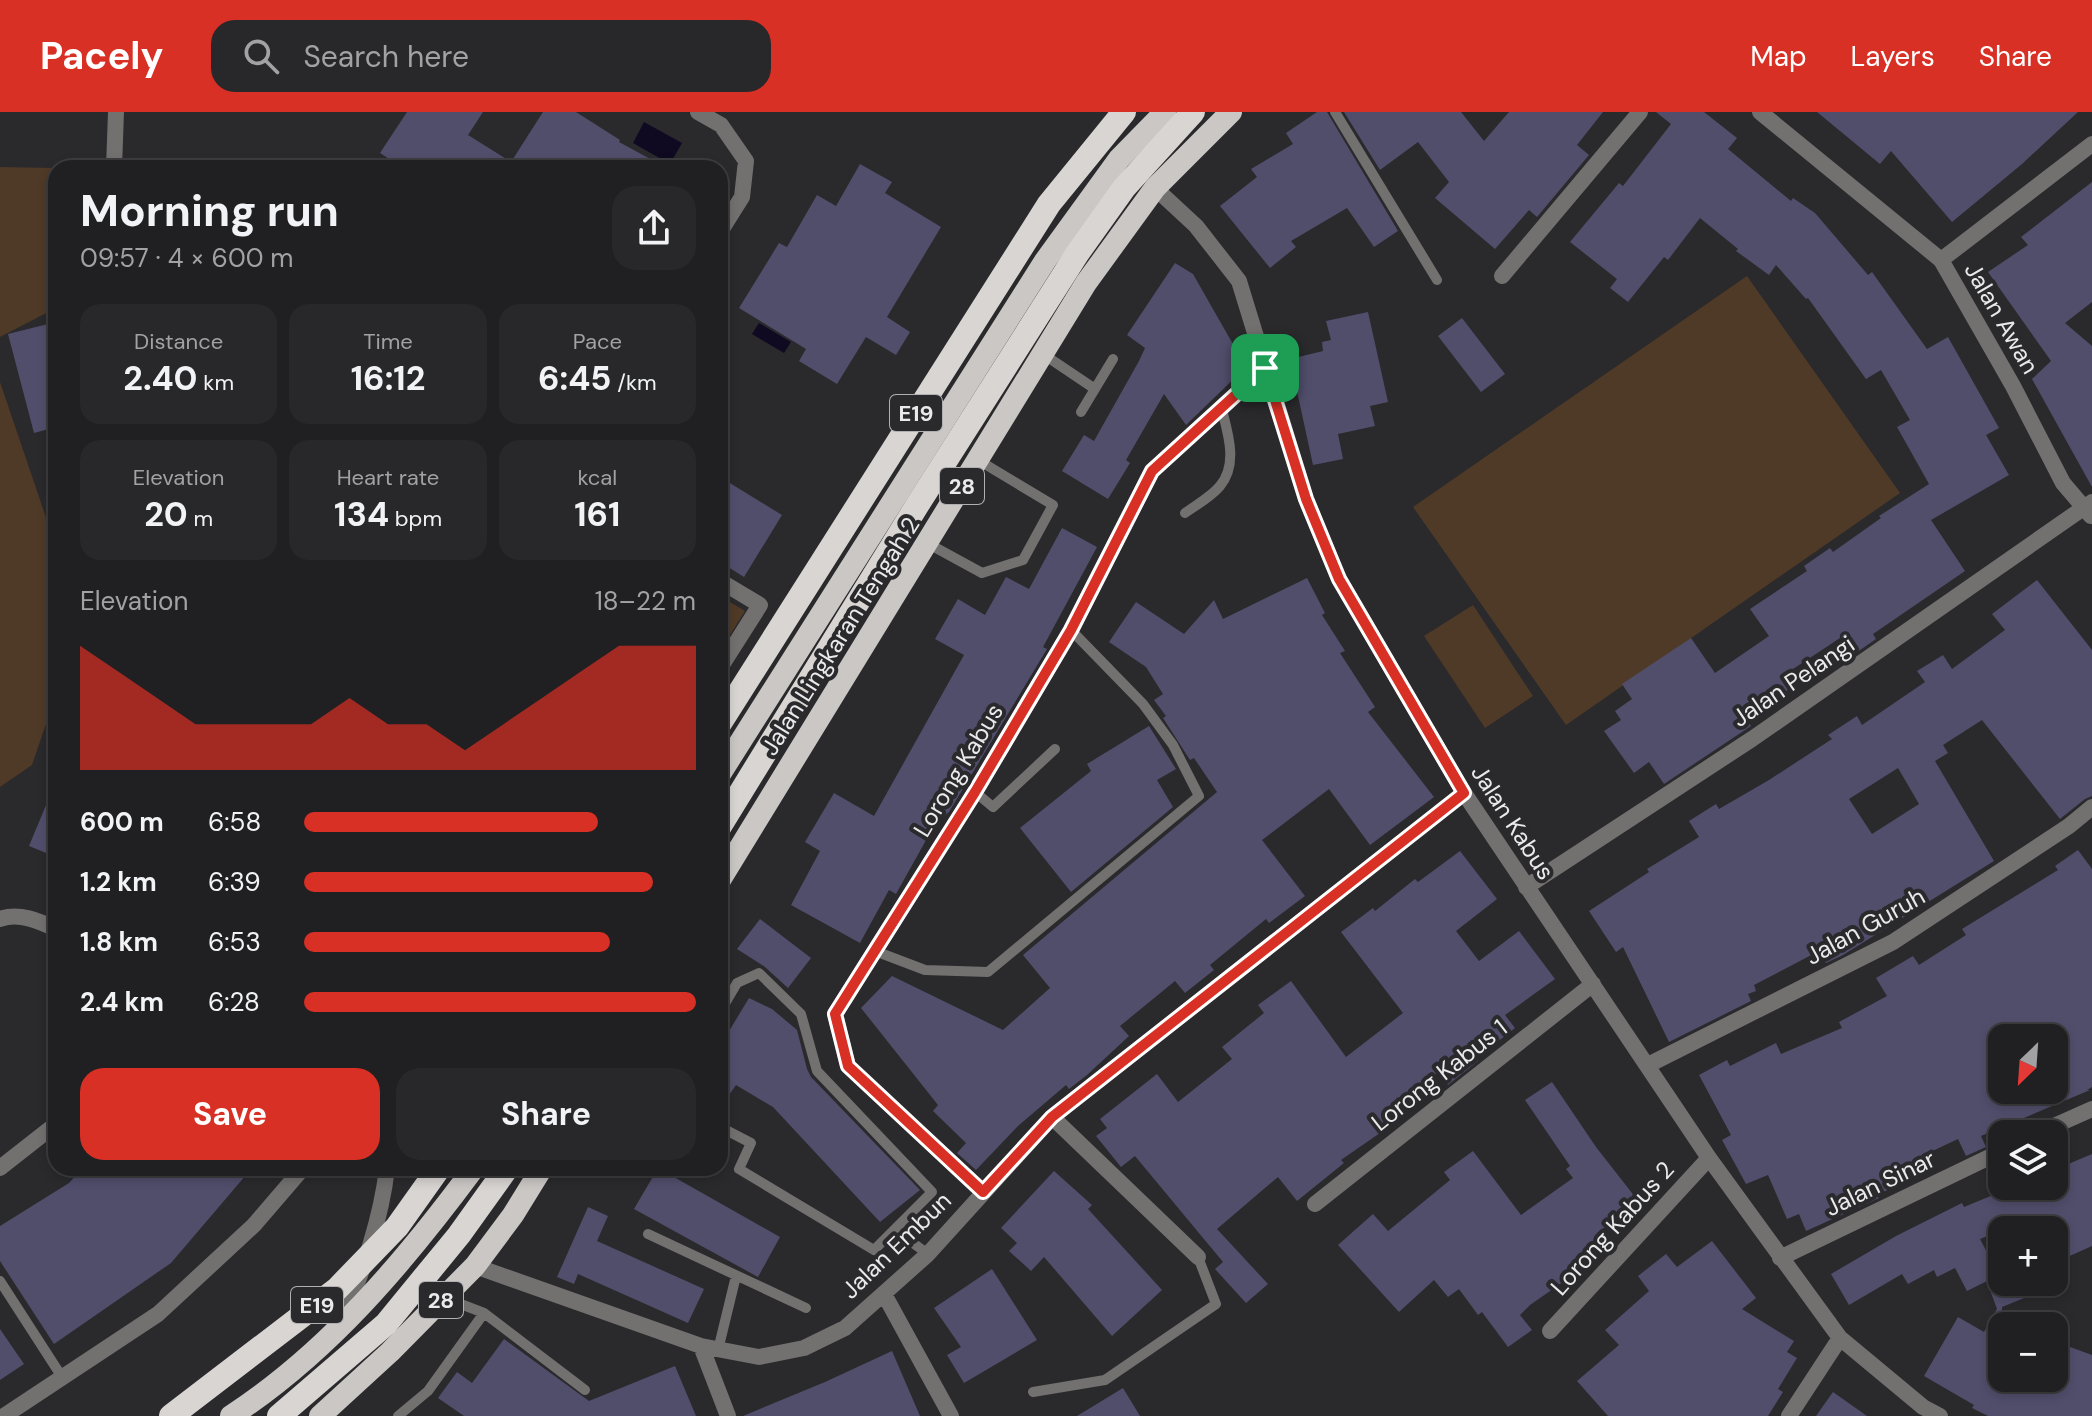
<!DOCTYPE html>
<meta charset="utf-8">
<style>
body{margin:0;font-family:"DM Sans",sans-serif;background:#28272a;color:#f1f3f6;height:100vh;display:flex;flex-direction:column;font-size:30px;white-space:nowrap}
*{box-sizing:border-box;margin:0}
p{font-size:26px;color:#a2a2a5}
.icon{flex:none;width:44px;height:44px;fill:none;stroke:currentColor;stroke-width:2;stroke-linecap:round;stroke-linejoin:round}
.map{position:relative;flex:1;overflow:hidden}
.side{position:absolute;left:48px;top:48px;width:680px;height:1016px;display:flex;flex-direction:column;background:#201f21;border-radius:24px;box-shadow:0 4px 12px #0003,0 0 0 2px #3d3d3f}
.side>*{flex:none}
.needle{width:52px;rotate:205deg}
.fabs{position:absolute;left:1988px;top:912px;display:grid;gap:16px}
.fabs a{display:grid;place-items:center;width:80px;height:80px;border-radius:16px;background:#201f21;box-shadow:0 4px 12px #0003,0 0 0 2px #3d3d3f;font-size:40px}
.pin{position:absolute;display:grid;place-items:center;width:68px;height:68px;color:#fff;margin:-34px;border-radius:16px;box-shadow:0 4px 12px #0006}
.round{display:grid;place-items:center;flex:none;width:84px;height:84px;border-radius:24px;background:#28272a}
.summary{display:flex;align-items:center;justify-content:space-between;height:136px;padding:0 32px}
h1{font-size:44px;font-weight:700;line-height:60px}
.stats{display:grid;grid-template-columns:repeat(3,1fr);gap:12px;height:136px;padding:8px 32px}
.stats div{display:grid;align-content:center;border-radius:20px;background:#28272a;text-align:center}
.stats b{font-size:34px;font-weight:700}
.stats small{font-size:22px;font-weight:400}
.stats p{font-size:22px}
.chart{height:224px;padding:16px 32px}
.chart p{display:flex;justify-content:space-between}
.chart svg{width:100%;height:144px;margin-top:8px;fill:#d93025;opacity:.7}
.primary-button{display:flex;gap:16px;margin-top:auto;padding:16px 32px}
.primary-button a{flex:1;height:92px;border-radius:24px;background:#d93025;color:#fff;font-size:32px;font-weight:700;line-height:92px;text-align:center}
.primary-button a+a{background:#28272a;color:#f1f3f6}
ul{padding:0 32px;list-style:none;font-size:26px}
li{display:grid;grid-template-columns:128px 96px 1fr;align-items:center;height:60px}
li i{height:20px;border-radius:10px;background:#d93025}
header{display:flex;align-items:center;gap:48px;box-sizing:border-box;height:112px;padding:0 40px;background:#d93025;color:#fff}
header strong{font-size:38px}
nav{display:flex;gap:44px;margin-inline-start:auto;font-size:28px}
.search{width:560px;height:72px;background:#28272a;display:flex;align-items:center;gap:20px;box-sizing:border-box;padding:0 28px;border-radius:24px;color:#a2a2a5;font-size:30px}
.map>svg:first-child{display:block}
</style>
<header>
<strong>Pacely</strong>
<div class="search"><svg class="icon" aria-label="search" viewBox="0 0 24 24"><circle cx="10" cy="10" r="6"/><path d="M15 15l6 6"/></svg>Search here</div>
<nav><a>Map</a><a>Layers</a><a>Share</a></nav>
</header>
<div class="map">
<svg width="2092" height="1304" viewBox="0 0 2092 1304">
<rect width="100%" height="100%" fill="#2a292c"/>
<path fill="#4f3a27" d="M0 55 56 56V196L0 225Z
M1747 164 1900 381 1566 613 1413 395Z
M0 270 56 435V583L32 653 0 675Z
M720 484 745 499 720 539Z
M1473 493 1533 584 1485 616 1424 524Z"/>
<path fill="#0f0a22" d="M644 10 682 31 670 52 633 31Z
M759 211 791 230 784 241 752 222Z"/>
<path fill="#514e6c" fill-rule="evenodd" d="M407 0H483L468 23 511 50 543 0H576L620 28 619 30 667 56H403L380 41Z
M1317 0H1327L1398 119 1374 135 1347 96 1291 129 1296 135 1270 156 1220 94 1257 65 1251 57 1293 32 1286 21Z
M1344 0H1461L1484 29 1509 0H1603L1577 33 1589 43 1537 105 1529 98 1495 137 1435 86 1449 70 1418 30 1380 58Z
M1656 0H1704L1737 26 1728 37 1791 89 1793 86 1815 101 1868 163 1872 160 1927 237 1948 225 1999 316 1986 323 2009 363 1931 408 1965 459 1873 522 1876 527 1853 543 1840 526 1781 565 1789 577 1746 607 1751 614 1664 672 1649 650 1634 661 1604 619 1621 608 1615 599 1632 587 1622 572 1691 526 1715 561 1769 524 1750 497 1807 459 1804 454 1830 436 1833 440 1881 406 1879 404 1929 372 1897 315 1910 308 1881 258 1866 267 1808 186 1806 187 1776 153 1769 163 1736 139 1738 137 1700 106 1668 148 1664 145 1628 190 1610 176 1617 167 1570 130 1619 71 1623 74 1671 12Z
M1817 0H2078L2022 52 1952 110 1891 39 1880 52Z
M860 52 892 70 885 81 941 115 887 205 910 220 896 243 866 225 837 272 799 249 806 237 739 196 779 131 787 135 817 83 836 94Z
M2092 70V190L2065 211 2092 234V375L2032 267 2051 249 1988 160 2028 133 2021 125Z
M1175 151 1193 162 1246 255 1186 313 1164 282 1126 348 1130 351 1108 387 1062 359 1084 323 1094 329 1139 249 1145 236 1127 223Z
M1368 200 1388 290 1370 294 1375 314 1338 322 1343 347 1313 353 1290 247 1323 239 1322 230 1331 228 1326 209Z
M1462 206 1505 262 1481 280 1438 224Z
M56 210V315L34 321 8 222Z
M720 365 782 403 744 465 720 450Z
M1062 416 1097 435 1043 535 1047 537 949 700 935 712 896 782 889 778 860 831 791 793 820 739 805 730 834 681 874 704 964 543 935 527 958 487 985 503 1006 465 1029 477Z
M1307 466 1325 501 1322 503 1345 539 1340 541 1375 595 1368 600 1434 685 1370 733 1329 677 1262 728 1305 784 1269 811 1266 807 1210 853 1214 858 1185 881 1175 869 1120 914 1129 924 1087 963 1069 977 1066 973 1018 1014 976 1058 957 1041 966 1031 933 999 938 993 861 896 892 864 1003 918 1050 876 1023 843 1217 680 1194 646 1190 648 1163 606 1166 604 1154 588 1163 582 1146 555 1109 530 1136 490 1184 522 1214 488 1223 507Z
M2037 468 2092 538V684L2085 687 2060 707 1982 608 1943 633 1948 641 1935 649 1994 749 1843 843 1826 851 1819 839 1754 873 1756 879 1748 882 1751 889 1669 930 1623 835 1616 840 1589 799 1649 760 1647 757 1699 725 1689 709 1716 692 1719 697 1769 668 1832 627 1828 623 1857 604 1862 613 1925 570 1917 559 1943 543 1952 557 2005 518 1992 502ZM1898 656 1919 692 1872 722 1849 687Z
M1149 614 1176 657 1157 668 1173 695 1071 780 1020 716 1091 659 1087 652Z
M56 669V745L29 734Z
M2078 738 2092 757V975L2087 978H2090L1981 1024 1986 1035 1966 1044 1958 1027 1924 1043 1932 1059 1878 1082 1879 1086 1806 1119 1799 1102 1787 1107 1768 1063 1746 1072 1722 1028 1731 1023 1699 963 1727 948 1730 954 1776 931 1781 942 1842 916 1839 910 1887 884 1876 866 1913 844 1919 853 1966 823 1962 817 2058 758 2055 754ZM2002 926H2054V978H2002Z
M1460 739 1497 787 1456 819 1479 849 1519 819 1555 867 1505 903 1515 916 1476 947 1478 949 1448 973 1438 960 1383 1005 1390 1014 1341 1048 1344 1051 1297 1089 1278 1065 1217 1117 1268 1172 1246 1191 1215 1157 1223 1150 1135 1044 1121 1055 1096 1024 1107 1016 1100 1007 1157 962 1178 990 1232 947 1222 935 1264 901 1258 893 1291 869 1346 945 1403 901 1341 820 1373 796 1375 799 1415 767 1418 770Z
M760 807 811 846 788 876 765 855 737 837Z
M749 886 772 897 797 918 807 957 811 965 920 1078 880 1110 773 995 736 973 720 996V934Z
M1552 970 1596 1035 1639 1090 1597 1121 1609 1138 1530 1193 1520 1203 1532 1218 1508 1235 1482 1200 1478 1203 1459 1177 1448 1185 1434 1168 1399 1200 1338 1133 1373 1102 1388 1119 1450 1068 1444 1060 1473 1039 1521 1103 1573 1066 1566 1057 1570 1054 1525 988Z
M2092 1042V1134L2054 1151V1118H2022L2019 1111 1980 1127 1999 1163 1967 1179 1955 1156 1937 1165 1934 1158 1908 1172 1902 1162 1849 1193 1831 1162 1896 1124 1962 1091 1964 1095 2015 1074H2054V1058Z
M83 1056H252L171 1151 54 1232 0 1149V1114L69 1071Z
M658 1056 780 1125 758 1165 634 1097Z
M1054 1059 1092 1093 1088 1097 1162 1178 1112 1224 1044 1145 1031 1159 1009 1139 1017 1131 1001 1116Z
M588 1095 608 1104 597 1129 704 1177 688 1211 578 1162 574 1172 557 1165Z
M1712 1129 1756 1186 1742 1197 1794 1229 1787 1240 1797 1246 1778 1277 1783 1280 1768 1304H1608L1577 1269 1619 1233 1605 1218 1649 1179 1638 1164 1666 1142 1677 1155Z
M992 1157 1037 1228 964 1271 947 1243 961 1235 934 1196Z
M1987 1170H2063L2002 1195V1266H2054V1256L2062 1232 2092 1243V1304H1988L1972 1296 1974 1293 1924 1264 1958 1205 1984 1220 1997 1197Z
M0 1217 24 1252 0 1268Z
M504 1227 589 1289 675 1254 696 1304H464L438 1286 457 1260 472 1271Z
M892 1239 920 1304H743L825 1270Z
M1123 1276 1140 1304H1077Z
M1833 1280 1867 1304H1816Z"/>
<g fill="none" stroke-linecap="round" stroke-linejoin="round">
<path stroke="#727170" stroke-width="10" d="M1335 0 1437 168
M1043 242 1095 277
M1081 300 1113 247
M1185 401C1196 393 1211 385 1220 374 1239 351 1227 319 1221 294
M927 431 982 461 1023 448 1053 393 978 348
M975 680 993 695 1055 637
M875 839 925 858 988 860 1199 684 1173 633 1143 592 1071 518
M720 900 737 871 759 861 801 902 817 959 932 1080 874 1138 739 1057 751 1031 720 1015
M895 1118 928 1142
M648 1122 806 1196
M0 1169 62 1265
M445 1186 484 1201 585 1278
M718 1238 736 1164
M1033 1280 1105 1268 1216 1192 1198 1145
M398 1304 428 1279 484 1201"/>
<path stroke="#727170" stroke-width="16" d="M698 0 721 13 746 49 742 85 720 120
M1760 0 1941 148 2013 274 2063 371 2091 404
M114 56 116 0
M1155 76 1196 114 1239 169 1306 387 1339 467 1464 681 1709 1046 1840 1226 1923 1295 1940 1304
M1941 148 2092 32
M1502 164 1640 0
M720 469 760 493 720 556
M1526 775 1752 627 2092 390
M0 807C19 800 39 809 56 817
M1648 953 1893 830 2069 714 2092 695
M1052 1005 1198 1145
M2036 1022 2092 997
M0 1056 56 1012
M983 1080 848 954 835 902 975 680 1071 518 1152 359 1265 256
M1315 1092 1593 872
M1780 1146 2002 1039
M475 1154 701 1234 759 1245 804 1236 845 1216 928 1142 1052 1005 1464 681
M884 1182 951 1304
M344 1206C363 1157 381 1109 387 1056
M1550 1219 1709 1046
M701 1234 728 1304
M4 1304 158 1202 254 1113 303 1056
M1789 1304 1840 1226"/>
<path stroke="#cac7c5" stroke-width="22" d="M720 662 1045 149 1119 47 1165 0
M720 768 1086 171 1155 76 1231 0
M231 1304C329 1240 405 1149 474 1056
M320 1304 390 1240 475 1154 513 1103 542 1056"/>
<path stroke="#d9d5d3" stroke-width="24" d="M720 611 1049 92 1124 0
M720 714 918 392 1077 142 1124 76 1193 0
M279 1304 386 1212 459 1123 507 1056"/>
<path stroke="#d9d5d3" stroke-width="24" d="M171 1304 337 1177 397 1115 439 1056"/>
</g>
<g fill="none" stroke-linecap="round" stroke-linejoin="round">
<defs>
<path id="route" d="M1265 256 1306 387 1339 467 1464 681 1052 1005 983 1080 848 954 835 902 975 680 1071 518 1152 359Z"/>
</defs>
<use href="#route" stroke="#fff" stroke-width="16"/>
<use href="#route" stroke="#d93025" stroke-width="10"/>
</g>
<g text-anchor="middle" dominant-baseline="central" stroke-width="8" stroke-linejoin="round" paint-order="stroke">
<g fill="#2a292c" stroke="#b0b0b2" stroke-width="2">
<rect x="890" y="283" width="52" height="36" rx="6"/>
<rect x="940" y="356" width="44" height="36" rx="6"/>
<rect x="419" y="1170" width="44" height="36" rx="6"/>
<rect x="291" y="1175" width="52" height="36" rx="6"/>
</g>
<g font-size="22" font-weight="bold" fill="#eaeaec">
<text x="916" y="301">E19</text>
<text x="962" y="374">28</text>
<text x="441" y="1188">28</text>
<text x="317" y="1193">E19</text>
</g>
<g font-size="24" fill="#eaeaec" stroke="#2a292c">
<text transform="translate(2002 206) rotate(60)">Jalan Awan</text>
<text transform="translate(840 524) rotate(-58)">Jalan Lingkaran Tengah 2</text>
<text transform="translate(1793 569) rotate(-34)">Jalan Pelangi</text>
<text transform="translate(958 658) rotate(-59)">Lorong Kabus</text>
<text transform="translate(1513 710) rotate(57)">Jalan Kabus</text>
<text transform="translate(1865 814) rotate(-29)">Jalan Guruh</text>
<text transform="translate(1439 963) rotate(-38)">Lorong Kabus 1</text>
<text transform="translate(1880 1071) rotate(-26)">Jalan Sinar</text>
<text transform="translate(1612 1116) rotate(-48)">Lorong Kabus 2</text>
<text transform="translate(896 1133) rotate(-44)">Jalan Embun</text>
</g>
</g>
</svg>
<div class="fabs">
<a><svg class="needle" viewBox="-14 -14 28 28"><path d="M0-13l5 13h-10z" fill="#e53935"/><path d="M0 13l5-13h-10z" fill="#a2a2a5"/></svg></a>
<a><svg class="icon" aria-label="layers" viewBox="0 0 24 24"><path d="M12 4l9 5-9 5-9-5zM3 14l9 5 9-5"/></svg></a>
<a>+</a>
<a>−</a>
</div>
<div class="pin" style="left:1265px;top:256px;background:#1e9e55"><svg class="icon" aria-label="arrive" viewBox="0 0 24 24"><path d="M6 21V4h12l-3 4 3 4H6"/></svg></div>
<section class="side">
<div class="summary"><div><h1>Morning run</h1><p>09:57 · 4 × 600 m</p></div><a class="round"><svg class="icon" aria-label="share" viewBox="0 0 24 24"><path d="M12 15V3M7 8l5-5 5 5M5 13v7h14v-7"/></svg></a></div>
<div class="stats">
<div><p>Distance</p><b>2.40<small> km</small></b></div>
<div><p>Time</p><b>16:12</b></div>
<div><p>Pace</p><b>6:45<small> /km</small></b></div>
</div>
<div class="stats">
<div><p>Elevation</p><b>20<small> m</small></b></div>
<div><p>Heart rate</p><b>134<small> bpm</small></b></div>
<div><p>kcal</p><b>161</b></div>
</div>
<div class="chart"><p><span>Elevation</span>18–22 m</p>
<svg viewBox="0 0 160 44" preserveAspectRatio="none"><path d="M0 44V6L10 14L20 22L30 30L40 30L50 30L60 30L70 22L80 30L90 30L100 38L110 30L120 22L130 14L140 6L150 6L160 6V44z"/></svg>
</div>
<ul>
<li><b>600 m</b>6:58<i style="width:75%"></i></li>
<li><b>1.2 km</b>6:39<i style="width:89%"></i></li>
<li><b>1.8 km</b>6:53<i style="width:78%"></i></li>
<li><b>2.4 km</b>6:28<i style="width:100%"></i></li>
</ul>
<div class="primary-button"><a>Save</a><a>Share</a></div>
</section>
</div>
